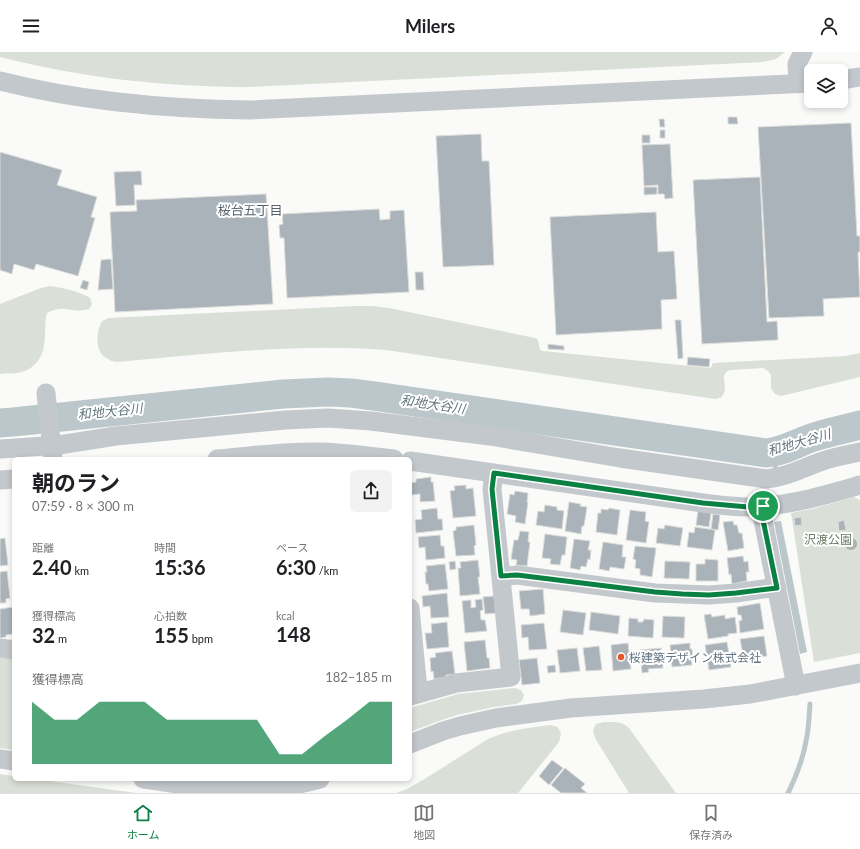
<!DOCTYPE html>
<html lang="ja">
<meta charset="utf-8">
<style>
body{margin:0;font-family:Lato,"Noto Sans JP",sans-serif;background:#f2f2f2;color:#202124;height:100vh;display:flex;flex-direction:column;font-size:15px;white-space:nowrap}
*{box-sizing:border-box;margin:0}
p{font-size:13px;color:#757577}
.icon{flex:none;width:22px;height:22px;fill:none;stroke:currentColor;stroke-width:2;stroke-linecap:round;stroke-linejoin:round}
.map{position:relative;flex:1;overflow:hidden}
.sheet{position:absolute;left:12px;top:405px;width:400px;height:324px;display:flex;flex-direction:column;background:#fff;border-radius:6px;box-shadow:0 2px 6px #0003}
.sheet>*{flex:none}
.buttons{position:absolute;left:804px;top:12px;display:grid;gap:8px}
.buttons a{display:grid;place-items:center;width:44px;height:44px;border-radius:6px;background:#fff;box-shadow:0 2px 6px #0003;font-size:20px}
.pin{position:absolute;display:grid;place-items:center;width:34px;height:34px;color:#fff;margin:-17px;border:2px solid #fff;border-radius:50%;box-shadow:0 1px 4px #0007}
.round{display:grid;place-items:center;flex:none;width:42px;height:42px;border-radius:6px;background:#f2f2f2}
.summary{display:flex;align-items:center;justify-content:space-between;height:68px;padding:0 20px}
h1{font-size:22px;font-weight:700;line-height:30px}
.stats{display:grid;grid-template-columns:repeat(3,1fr);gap:6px;height:68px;padding:4px 20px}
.stats div{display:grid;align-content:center}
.stats b{font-size:20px;font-weight:700}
.stats small{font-size:11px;font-weight:400}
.stats p{font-size:11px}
.chart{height:112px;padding:8px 20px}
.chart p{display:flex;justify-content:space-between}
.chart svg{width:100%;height:72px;margin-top:4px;fill:#0b8043;opacity:.7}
header{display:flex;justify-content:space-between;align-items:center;height:52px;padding:0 20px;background:#fff;font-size:18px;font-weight:700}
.tabs{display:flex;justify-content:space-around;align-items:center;height:56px;border-top:1px solid #e0e0e0;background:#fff;font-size:11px;color:#757577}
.tabs a{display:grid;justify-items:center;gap:2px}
.tabs .selected{color:#0b8043}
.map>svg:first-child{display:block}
</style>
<header><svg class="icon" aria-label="menu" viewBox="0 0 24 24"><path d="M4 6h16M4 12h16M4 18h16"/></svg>Milers<svg class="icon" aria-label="person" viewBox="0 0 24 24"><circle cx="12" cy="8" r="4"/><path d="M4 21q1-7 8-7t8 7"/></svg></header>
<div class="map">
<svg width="860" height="741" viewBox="0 0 860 741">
<rect width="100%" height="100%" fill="#fafaf8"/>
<path fill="#dadfd7" d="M0 0H785L776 7 763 10 251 35C166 35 82 26 0 5Z
M50 234C62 236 80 239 90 246L92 252 89 257C73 262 64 251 47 261 44 272 46 282 44 293 43 305 34 317 22 320 15 322 7 321 0 322V252L41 236Z
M355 254H372L389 256 535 286 538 288 540 298 543 299 710 316 712 314V312L713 311 846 304 860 301V325L781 344 775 342 771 336V323L768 319 763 316 730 318 726 320 724 324 725 338 722 345 715 347 386 298C296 291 206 302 117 310 114 309 110 309 108 307 94 301 96 280 102 269L109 266Z
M854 445 860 448V601L814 610 791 461 816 456Z
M0 605 14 607V698L0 696Z
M515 636 521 638 524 643 522 649 516 652 494 655 457 663 439 669 410 680V656L458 642Z
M604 670C614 670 622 669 629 676L676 741H629L595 686 593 678 596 672Z
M550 673 558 675 561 682 559 690 518 741H396L407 737 423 728 488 687C508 678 528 676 550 673Z
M0 722 14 724V727H35L136 741H0Z"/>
<path fill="#bbc7cb" d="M781 469 807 600 800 602 774 470Z"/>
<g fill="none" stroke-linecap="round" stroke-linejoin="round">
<path stroke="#bbc7cb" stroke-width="5" d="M774 400 775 414
M788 741C797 723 804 704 807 684 809 674 809 663 810 652"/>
<path stroke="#bbc7cb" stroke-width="29" d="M0 371 13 370 283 342 328 340 351 341 374 344 766 401C783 400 798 390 814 385 829 380 845 377 860 373"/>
</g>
<path fill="#aab3b9" stroke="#dcdcda" d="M728 65H737L738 72H728Z
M659 67H664L665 75H660Z
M851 71 857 184H860V200H858L860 245 823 247 824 264 769 266 758 75Z
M660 78H665V86H660Z
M481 82 482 109H489L494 213 443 215 436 84Z
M642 83H650V91H642Z
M670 92 673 146 665 147 664 142H658V133L644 134 642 93Z
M0 100 62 118 57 133 97 145 91 165 95 166 78 224 36 212 34 218 14 212 12 222 0 218Z
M141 119 142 133H134L135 153 116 154 114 120Z
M760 125 767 270 777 269 778 288 702 292 693 128Z
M644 135H657V142L644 143Z
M266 142 273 252 115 260 110 160 137 159 136 148Z
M379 157 380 168 390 167V159L404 158 409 240 287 246 284 186H280L279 173 283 172 282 162Z
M656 160 658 200 674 199 677 247 661 248 662 277 556 283 550 165Z
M111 207 113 237 98 238 101 208Z
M415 220H423L424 238H416Z
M83 228 89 230 87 238 80 236Z
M675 268H681L683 306 678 307Z
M548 292 564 294V298L548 297Z
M688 305 710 307 709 315 687 313Z
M431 425V430H433L435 449 420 450V442L411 443 410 431 416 430V427Z
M466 433V437L473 436 476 464 453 466 450 439 455 438 454 434Z
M515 439 528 441 527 450H528L525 472 515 470 516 464 507 462 510 442 514 443Z
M569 450 581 452 580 454 587 455 584 474H582L581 482 565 479Z
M545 453 557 455V458L564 459 562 477 536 473 538 459 544 460Z
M437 456 438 467H442L443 478 416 481 415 468 422 467 421 458Z
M609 456 620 458 617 483 596 480 598 461H601V457L608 458Z
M630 458 646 460 645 469 649 470 646 491 626 488Z
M698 459 711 461 709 475 696 473Z
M713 462 720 463 718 478 711 477Z
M801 465 802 473 795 474 794 466Z
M844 468 846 478 839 479 838 470Z
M733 469 734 473H737L739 481H742L744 496 728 499 723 470Z
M474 473 476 493 474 494 475 503 456 504 453 479 456 478V475Z
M665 473 683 476 680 494 656 491 658 476 664 477Z
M695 475 715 478 712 498 687 495 689 480 694 481Z
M520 479 529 480 528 490H530L527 514 516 513 517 508 511 507 514 488H518Z
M545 482 567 485 565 503H562L560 513 550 512 551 507 542 506Z
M440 483 441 494H444L445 506 426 508 425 495 419 496 418 485Z
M5 486 8 513 0 514V487Z
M574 487 590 489 588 498H591L590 508 588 507 586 515 581 514 580 518 570 516Z
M603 490 623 493 622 505H626L624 517 610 515 609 519 599 517Z
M635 494 656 496 652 525 640 523V517L635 516 636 508 633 507Z
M743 504 744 510 748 509 749 520H746L747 529 732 532 731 522 729 523 727 506Z
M705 507 718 508V529H696V512H705Z
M478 508 480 525H478L480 542 460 544 458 516H461L460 510Z
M455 509 456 517 450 518 449 510Z
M665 509 690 510 689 527 664 526Z
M445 512 448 537 429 539 428 532H426L425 520H427L426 514Z
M7 519 10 546 6 547V551H0V520Z
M543 537 545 562 530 564 529 557H521L519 539Z
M447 541 449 565 431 566 430 554 423 555 422 544Z
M494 544 496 561 485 562 483 545Z
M482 547 483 558 480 559 481 568H485L487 579 465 581 462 549 471 548V556L476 555 475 548Z
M760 551 764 577 740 581 739 569 742 568 741 563H738L737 555Z
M14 555V582L6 583V585L0 586V557Z
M563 558 586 561 583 583 560 580Z
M591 560 620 564 618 582 589 578Z
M711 562 712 565 725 563V567L735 565 737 581 728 582V584L708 587 704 563Z
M663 564 685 565 684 586 662 585Z
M629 566 638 567V570H643L644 567 654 568 653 586 628 584Z
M447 570 449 595 427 597 425 581H432L431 572Z
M544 571 547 597 529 598 528 585 522 586 521 573Z
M764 584 767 604 744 608 740 587Z
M485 588 487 606H489L490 616 467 619 464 590Z
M727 590 731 615 709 618 705 593Z
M628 591 631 617 613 619 611 593Z
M690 591V597H692L693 606H691L692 613 672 615 670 593Z
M599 594 602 618 586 619 583 596Z
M577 596 580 619 560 621 557 598Z
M661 596 663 616 648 617 649 620 642 621 640 598Z
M452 599 455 622 446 623V625L434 627 433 619 431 620 430 606 436 605 435 601Z
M537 606 540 631 522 633 519 608Z
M555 613 556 620 548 621 547 614Z
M552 708 563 716 549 733 539 724Z
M565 716 585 732 581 736 587 741H561L551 733Z"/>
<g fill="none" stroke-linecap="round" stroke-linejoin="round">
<path stroke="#c3c8cc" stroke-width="19" d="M841 28 860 25
M0 29C82 50 166 57 251 58L811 31
M798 32 797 12 803 0
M46 341 53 407
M0 397 59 393 116 384 285 368 328 366 371 369 490 384 620 406 766 427C787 425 800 417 820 410 833 405 847 403 860 400
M217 407C251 404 286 399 321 400 345 401 370 404 394 407
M410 409 703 451C718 453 734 455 749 455 789 454 822 444 860 433
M0 428 14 427
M763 454V468L796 634
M501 525 517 523 655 541 709 543 736 541 777 535
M410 556 417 628 421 641
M0 596 14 598
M410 644 456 631 511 625 492 437 494 421
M410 692 443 679 460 674 496 666 571 656 704 647 750 642 860 621
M0 707 14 709
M143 727C167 730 192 735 216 737 251 740 287 736 320 727"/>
</g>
<circle fill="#aab4a7" cx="851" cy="492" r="6"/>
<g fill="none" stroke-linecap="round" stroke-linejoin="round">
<defs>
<path id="route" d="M494 421 703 451 748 455 763 454V468L777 536 736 541 709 543 682 542 655 540 517 523 501 524 492 437Z"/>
</defs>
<use href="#route" stroke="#fff" stroke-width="8"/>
<use href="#route" stroke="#0b8043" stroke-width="5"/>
</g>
<circle fill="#e4572e" stroke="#fff" stroke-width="1.5" cx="621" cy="605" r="4"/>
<g text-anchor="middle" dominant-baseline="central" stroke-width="4" stroke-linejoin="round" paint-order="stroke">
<g font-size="12" fill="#687a64" stroke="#fff">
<text x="828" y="487">沢渡公園</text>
</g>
<g font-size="12" fill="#657683" stroke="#fff" text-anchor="start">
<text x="629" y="605">桜建築デザイン株式会社</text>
</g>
<g font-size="13" fill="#57646e" stroke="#fff">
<text x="250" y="158">桜台五丁目</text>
</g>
<g font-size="13" font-style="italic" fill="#60757c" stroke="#fff">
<text transform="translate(433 352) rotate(8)">和地大谷川</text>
<text transform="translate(110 359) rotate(-6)">和地大谷川</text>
<text transform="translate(799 390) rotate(-16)">和地大谷川</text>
</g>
</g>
</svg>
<div class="buttons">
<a><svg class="icon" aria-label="layers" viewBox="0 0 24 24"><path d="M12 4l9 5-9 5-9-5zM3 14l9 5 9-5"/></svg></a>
</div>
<div class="pin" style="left:763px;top:454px;background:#1e9e55"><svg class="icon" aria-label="arrive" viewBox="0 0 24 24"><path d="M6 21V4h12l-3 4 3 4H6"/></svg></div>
<section class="sheet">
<div class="summary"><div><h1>朝のラン</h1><p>07:59 · 8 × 300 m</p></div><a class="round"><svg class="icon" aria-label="share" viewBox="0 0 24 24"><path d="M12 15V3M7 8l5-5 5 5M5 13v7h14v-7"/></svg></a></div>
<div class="stats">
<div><p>距離</p><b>2.40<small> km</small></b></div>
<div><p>時間</p><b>15:36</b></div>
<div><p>ペース</p><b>6:30<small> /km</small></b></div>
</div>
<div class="stats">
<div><p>獲得標高</p><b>32<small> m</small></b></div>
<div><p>心拍数</p><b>155<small> bpm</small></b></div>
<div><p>kcal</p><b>148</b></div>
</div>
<div class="chart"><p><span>獲得標高</span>182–185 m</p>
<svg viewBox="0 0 160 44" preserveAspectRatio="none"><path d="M0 44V6L10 17L20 17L30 6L40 6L50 6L60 17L70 17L80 17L90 17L100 17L110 38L120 38L130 27L140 17L150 6L160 6V44z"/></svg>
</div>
</section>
</div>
<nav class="tabs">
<a class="selected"><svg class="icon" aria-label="home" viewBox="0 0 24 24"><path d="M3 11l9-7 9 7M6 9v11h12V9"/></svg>ホーム</a>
<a><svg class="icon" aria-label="map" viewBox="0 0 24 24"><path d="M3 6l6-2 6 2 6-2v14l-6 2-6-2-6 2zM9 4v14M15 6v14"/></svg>地図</a>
<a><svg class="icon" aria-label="saved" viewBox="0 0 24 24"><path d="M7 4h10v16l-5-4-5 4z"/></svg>保存済み</a>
</nav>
